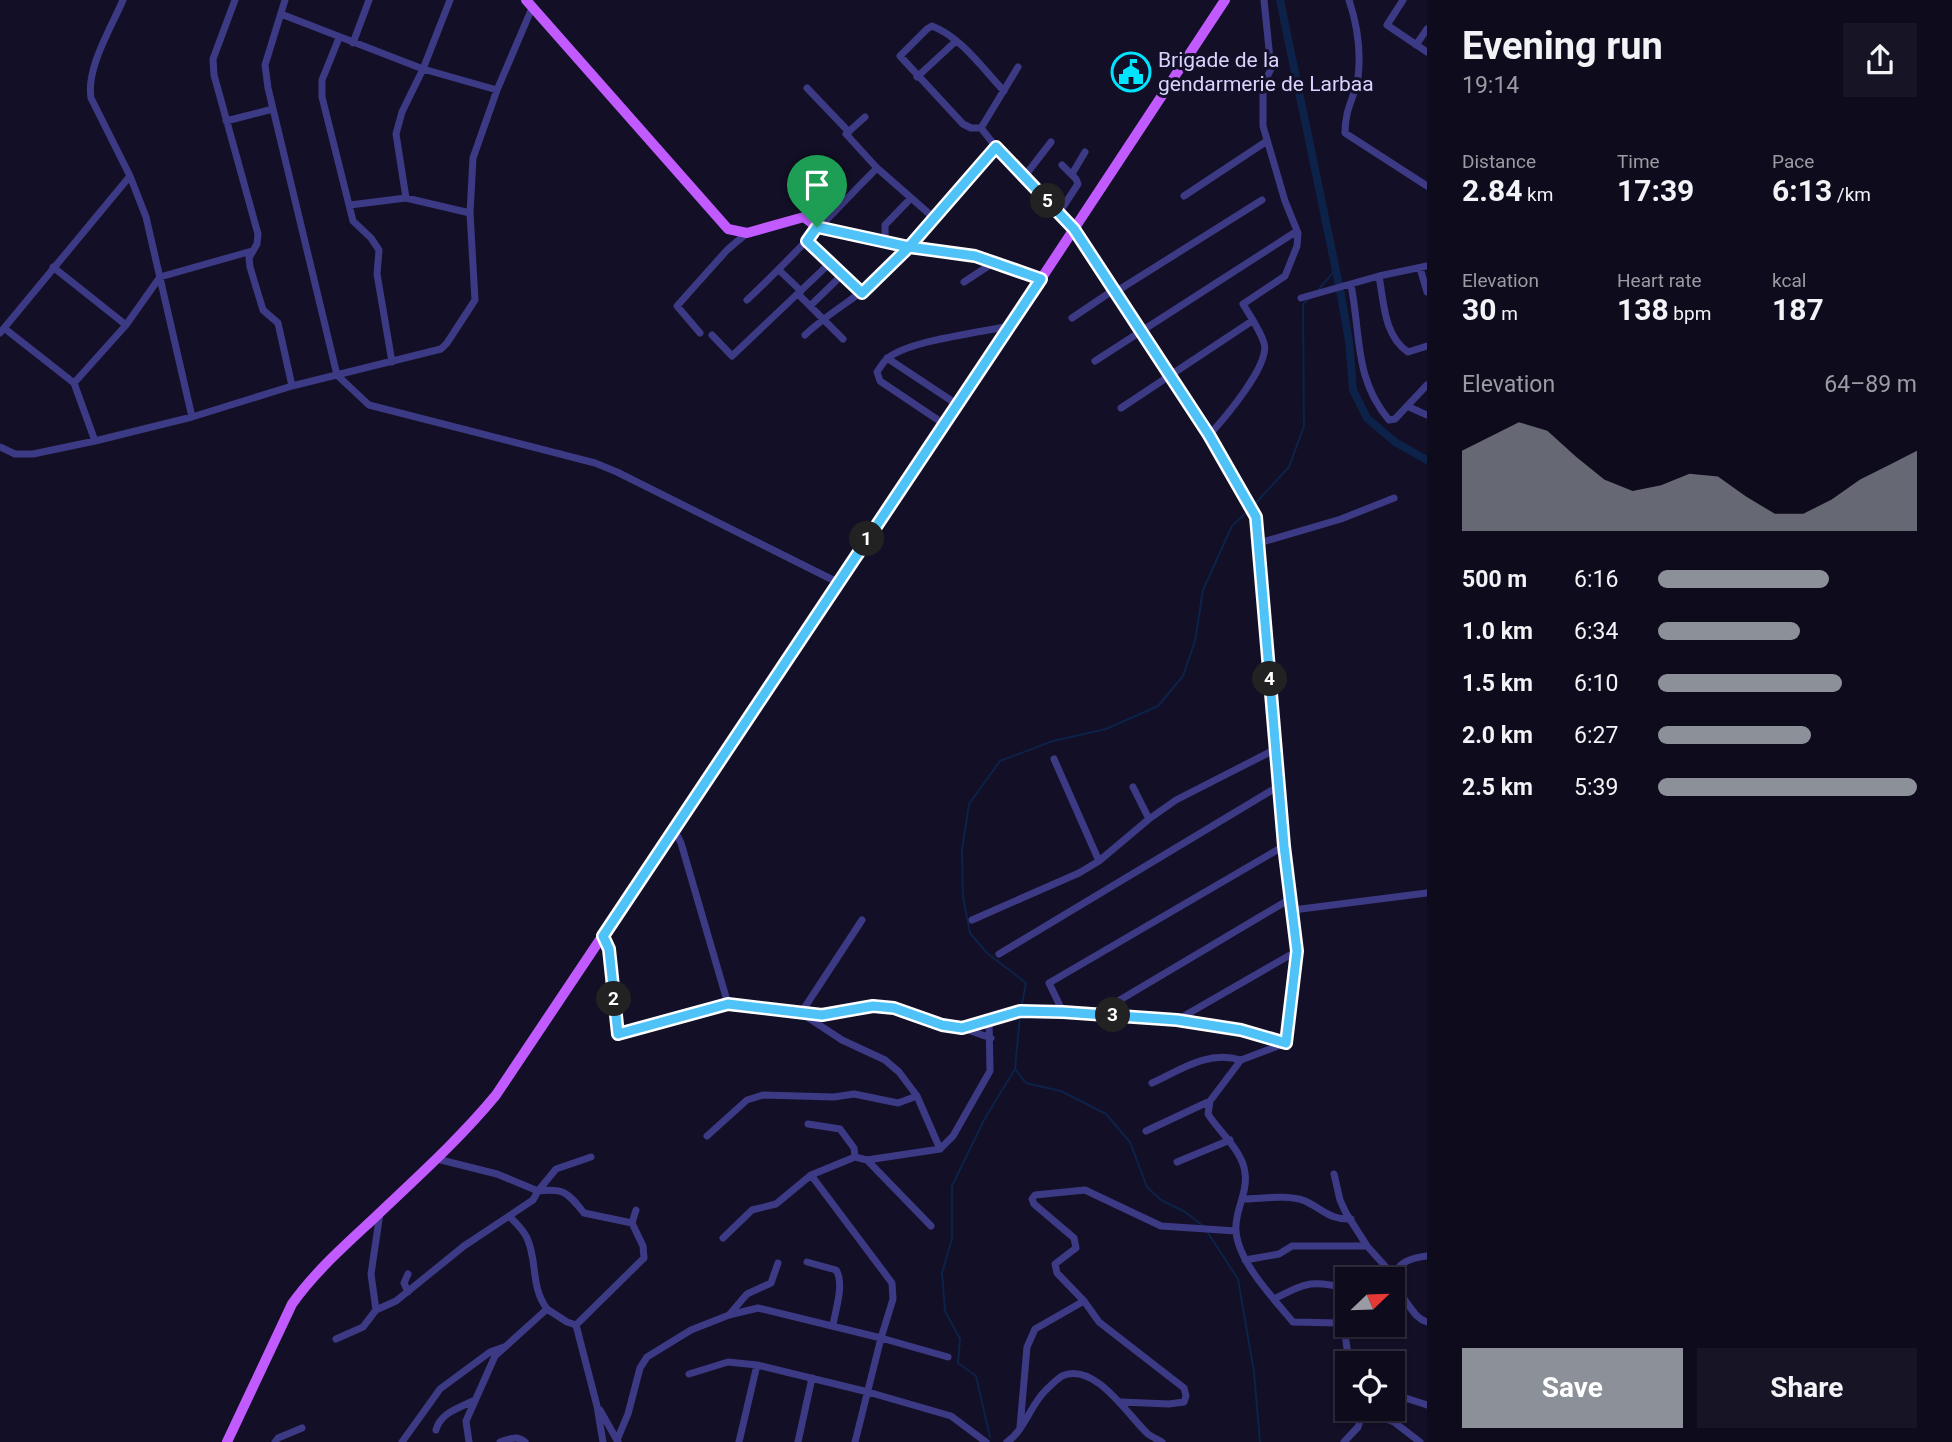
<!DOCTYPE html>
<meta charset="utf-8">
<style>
body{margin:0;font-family:Roboto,sans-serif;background:#171425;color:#f1f3f6;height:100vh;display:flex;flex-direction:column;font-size:26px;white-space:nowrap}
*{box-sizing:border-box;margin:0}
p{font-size:23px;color:#9b9ba3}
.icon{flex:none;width:38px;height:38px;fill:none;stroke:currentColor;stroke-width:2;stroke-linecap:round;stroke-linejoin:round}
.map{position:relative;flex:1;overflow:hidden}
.panel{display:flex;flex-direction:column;background:#0e0b1c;width:525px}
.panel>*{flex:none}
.needle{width:46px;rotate:67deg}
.fabs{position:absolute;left:1335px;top:1267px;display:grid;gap:14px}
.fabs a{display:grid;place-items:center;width:70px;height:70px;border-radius:0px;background:#0e0b1c;box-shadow:0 2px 5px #0004,0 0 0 2px #2e2b3b;font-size:35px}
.pin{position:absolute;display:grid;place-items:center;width:60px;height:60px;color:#fff;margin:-72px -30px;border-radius:50% 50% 50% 0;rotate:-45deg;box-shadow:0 0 7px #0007}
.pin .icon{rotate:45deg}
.km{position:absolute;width:35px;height:35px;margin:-18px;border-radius:50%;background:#222;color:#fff;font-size:19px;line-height:35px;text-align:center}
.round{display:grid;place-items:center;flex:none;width:74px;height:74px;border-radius:0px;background:#171425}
.summary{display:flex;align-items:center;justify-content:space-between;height:119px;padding:0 35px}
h1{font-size:38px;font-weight:700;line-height:52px}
.metrics{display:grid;grid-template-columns:repeat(3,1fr);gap:10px;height:119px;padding:7px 35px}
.metrics div{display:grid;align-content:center}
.metrics b{font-size:30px;font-weight:700}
.metrics small{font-size:19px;font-weight:400}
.metrics p{font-size:19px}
.chart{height:196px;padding:14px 35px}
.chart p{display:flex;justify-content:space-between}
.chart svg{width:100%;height:126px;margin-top:7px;fill:#8c9099;opacity:.7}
.primary-button{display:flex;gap:14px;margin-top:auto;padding:14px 35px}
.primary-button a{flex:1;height:80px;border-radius:0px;background:#8c9099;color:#fff;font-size:28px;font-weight:700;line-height:80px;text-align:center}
.primary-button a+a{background:#171425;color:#f1f3f6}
ul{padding:0 35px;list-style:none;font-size:23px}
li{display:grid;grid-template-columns:112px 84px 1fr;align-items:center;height:52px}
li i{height:18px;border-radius:9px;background:#8c9099}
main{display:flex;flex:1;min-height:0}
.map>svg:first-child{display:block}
</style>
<main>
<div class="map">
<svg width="1427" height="1442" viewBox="0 0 1427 1442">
<rect width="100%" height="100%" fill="#130f26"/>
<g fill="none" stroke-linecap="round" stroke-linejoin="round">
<path stroke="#0c2248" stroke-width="2" d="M1319 289 1336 269
M1252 507 1289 467 1304 426 1303 304 1310 298
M1021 1009 1026 983 987 953 970 933 963 897 962 850 969 804 1000 761 1053 741 1106 729 1158 706 1183 676 1195 641 1203 590 1232 526 1248 511
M1016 1070 1026 1083 1061 1091 1106 1114 1130 1142 1147 1187 1161 1200 1185 1212 1203 1226
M1208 1233 1238 1279 1254 1372 1260 1442
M990 1437 976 1376 958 1363 960 1339 945 1311 942 1273 952 1239V1186L984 1120 1015 1069 1020 1015"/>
<path stroke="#0c2248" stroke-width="8" d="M1280 0 1340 290 1349 341 1353 390 1367 418 1395 442 1427 460"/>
<path stroke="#3d3a85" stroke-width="7" d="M235 0 213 59 214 75 258 234 257 244 249 258 250 267 263 310 278 323 292 386
M285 0 265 65 268 88 337 375 369 405 595 463 617 472 839 583
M1349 0C1357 24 1361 53 1358 78 1354 99 1345 108 1345 133L1427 186
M1403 0 1387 25 1427 52
M281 14 423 69 497 90
M339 38 322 80V97L353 221 371 238 379 250 377 274 392 362
M353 43 369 0
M1416 45 1427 29
M917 77 956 41
M807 88 849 132
M865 117 846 134 877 168 934 218
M226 121 273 109
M981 128 1018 67
M996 147 981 128H971L963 124 900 56 927 29 932 26C961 37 983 69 1004 91
M1072 174 1085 152
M130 176 146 217 192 417
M1024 177 1051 142
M1184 196 1267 141
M406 198 396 134 402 112 423 69 450 0
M350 205 406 198 470 213
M1059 213 1078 184 1076 179 1062 165
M808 241 861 293
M885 242V225L911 198
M53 267 126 325
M1420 268 1427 292
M779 270 801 291
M1379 276C1384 303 1384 336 1408 352L1427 346
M964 282 993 263
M1351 285C1361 335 1354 379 1389 420L1395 419 1427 385
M1117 291 1262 200
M798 294 843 339
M1301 298 1379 276 1427 266
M747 300C792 258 833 212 877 168
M810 306 843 274
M1072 318 1115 289
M4 328 74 383 95 441
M0 333 130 176 91 98C86 68 111 28 123 0
M700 333 677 306 727 250 747 233
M712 335 732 356 831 262
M805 335C830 311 861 296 885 272 925 233 960 189 996 147L1074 229 1209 435 1256 517 1284 846 1297 951 1286 1043 1241 1060 1210 1101 1208 1114C1219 1132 1243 1151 1245 1173 1248 1193 1234 1212 1236 1231 1238 1262 1274 1299 1293 1322L1339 1323 1344 1327 1349 1363
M887 358 958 405
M1095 361 1297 231
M74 383 126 325 160 277 252 251
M1409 407 1427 415
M1121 408 1252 321
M944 424 880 381 877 372C880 368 883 362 887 359 906 341 982 332 1010 326
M1209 435C1224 419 1271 364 1264 343 1260 330 1250 316 1243 304L1285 276 1297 246 1298 233 1285 201 1263 126V85L1271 69 1264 0
M0 447 15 454H33L95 441 192 417 292 386 441 349 447 343 475 300 470 213 473 158 497 90 532 8
M1259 543 1341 519 1394 498
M1054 759 1099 861
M1133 787 1149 819
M674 829 681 843 728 1004
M1293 910 1427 893
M862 920 801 1013 822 1015 873 1006 894 1008 942 1025 962 1028 1020 1011 1063 1012 1177 1020 1241 1030 1285 1043
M972 920 1079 873 1099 861 1149 819 1176 800 1276 749
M603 936 609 949 618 1034 728 1004 801 1013 842 1040 885 1060 899 1072 917 1096 940 1149
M999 954 1279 786
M1063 1012 1049 983 1284 846
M1098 1013 1290 899
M1177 1020 1297 951
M962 1028 991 1038
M1152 1083C1182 1069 1208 1050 1241 1060
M808 1124 840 1129 854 1148 855 1157 811 1175 892 1283 893 1299 881 1338 855 1442
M1146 1131 1210 1101
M707 1136 747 1100 763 1095 834 1097 854 1094 898 1103 917 1096
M855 1157 867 1160 940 1149 953 1136 990 1071 989 1019
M437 1159 497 1174 538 1191 556 1169 591 1157
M867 1160 931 1226
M1177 1162 1230 1140
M1334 1174 1340 1200 1346 1213 1367 1246 1395 1277 1393 1280
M1243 1199C1262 1199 1287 1194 1305 1201 1323 1209 1329 1220 1351 1219
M509 1216C516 1223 523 1229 527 1238 538 1262 530 1286 547 1309
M723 1238 752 1210 776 1204 811 1175
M1427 1256C1393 1260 1387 1276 1407 1303 1413 1311 1417 1319 1427 1322
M1245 1260 1279 1254 1292 1246H1367
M807 1262 836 1270C845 1284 835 1310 833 1326
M408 1274 404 1283 408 1292
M1274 1299C1306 1283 1312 1279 1348 1289
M376 1310 396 1301 464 1246 533 1200 538 1191C565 1188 568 1193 584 1213L632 1223
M729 1315 758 1308 881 1338 948 1357
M336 1339 363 1327 376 1310 371 1274 380 1213
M689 1374 728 1362 757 1365 868 1392 951 1416 986 1442
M1393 1394 1427 1405
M1121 1402 1169 1404 1184 1402 1186 1396 1184 1388 1099 1322 1084 1301 1057 1273 1055 1264 1076 1248 1074 1238 1034 1204 1032 1199 1035 1195 1085 1190 1161 1226 1236 1231
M600 1410 618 1442
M1365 1411 1394 1422 1420 1442
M1020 1427 1027 1347 1035 1329 1084 1301
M436 1430C440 1413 459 1408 473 1401
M617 1440 628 1414 640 1368 647 1357 691 1330 729 1315 747 1294 771 1283 778 1263
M275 1442 278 1438 302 1428
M402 1442 440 1389 490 1352 504 1347
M469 1442 466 1421 495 1356 547 1309 567 1322 576 1325
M500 1442C509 1439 517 1435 525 1442
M603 1442 597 1406 576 1325 644 1258 643 1246 632 1223 636 1210
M739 1442 757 1365
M798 1442 812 1378
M1007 1442C1025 1430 1030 1405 1046 1390 1050 1386 1057 1379 1062 1376 1095 1361 1129 1417 1148 1434 1152 1437 1157 1439 1162 1442
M1344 1442 1358 1427 1364 1409"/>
<path stroke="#c25bff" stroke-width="10" d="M526 0 728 229 747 233 804 217 817 227 909 248 975 256 1041 279
M227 1442 292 1304C314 1273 343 1247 370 1222 414 1180 458 1141 496 1095L983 367 1225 0"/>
</g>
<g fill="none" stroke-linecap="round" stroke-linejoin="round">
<defs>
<path id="route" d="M817 227 909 247 975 256 1041 279 603 936 609 949 618 1034 728 1004 822 1015 873 1006 894 1008 942 1025 962 1028 1020 1011 1063 1012 1177 1020 1241 1030 1286 1043 1297 951 1284 846 1256 517 1209 435 1074 229 996 147 909 247 862 293 807 241 817 227"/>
</defs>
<use href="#route" stroke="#fff" stroke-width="14"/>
<use href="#route" stroke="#4fc3f7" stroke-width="9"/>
</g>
<defs>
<symbol id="civic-ring" viewBox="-11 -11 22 22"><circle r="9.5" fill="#130f26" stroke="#00e5ff" stroke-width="1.5"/><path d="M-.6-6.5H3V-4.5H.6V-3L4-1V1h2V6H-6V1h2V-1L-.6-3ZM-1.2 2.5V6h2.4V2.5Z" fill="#00e5ff"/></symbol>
</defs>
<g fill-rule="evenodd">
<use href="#civic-ring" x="1109" y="50" width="44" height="44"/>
</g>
<g text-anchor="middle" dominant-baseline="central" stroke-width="6" stroke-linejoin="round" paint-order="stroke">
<g font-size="21" fill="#d9d4ff" stroke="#130f26" text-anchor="start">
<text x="1158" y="60">Brigade de la<tspan x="1158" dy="24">gendarmerie de Larbaa</tspan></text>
</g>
</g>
</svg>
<div class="fabs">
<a><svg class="needle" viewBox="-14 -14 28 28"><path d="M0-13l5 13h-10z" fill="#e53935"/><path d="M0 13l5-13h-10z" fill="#9b9ba3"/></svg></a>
<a><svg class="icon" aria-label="locate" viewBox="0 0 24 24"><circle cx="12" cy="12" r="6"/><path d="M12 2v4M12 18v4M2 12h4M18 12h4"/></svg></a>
</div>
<div class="pin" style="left:817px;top:227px;background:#1e9e55"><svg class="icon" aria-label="arrive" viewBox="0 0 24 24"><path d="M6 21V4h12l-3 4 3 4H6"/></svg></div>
<b class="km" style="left:867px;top:539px">1</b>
<b class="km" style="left:614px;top:999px">2</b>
<b class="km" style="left:1113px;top:1015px">3</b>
<b class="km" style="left:1270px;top:679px">4</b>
<b class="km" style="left:1048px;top:201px">5</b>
</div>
<section class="panel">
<div class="summary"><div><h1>Evening run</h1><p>19:14</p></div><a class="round"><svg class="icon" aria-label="share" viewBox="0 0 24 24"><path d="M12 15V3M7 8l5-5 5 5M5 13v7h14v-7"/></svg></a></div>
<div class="metrics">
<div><p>Distance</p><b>2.84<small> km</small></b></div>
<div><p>Time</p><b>17:39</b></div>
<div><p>Pace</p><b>6:13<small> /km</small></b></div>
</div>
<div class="metrics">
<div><p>Elevation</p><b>30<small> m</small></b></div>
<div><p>Heart rate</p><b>138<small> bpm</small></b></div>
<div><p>kcal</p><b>187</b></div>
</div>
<div class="chart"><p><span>Elevation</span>64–89 m</p>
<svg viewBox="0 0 160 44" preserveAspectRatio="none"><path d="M0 44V16L10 11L20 6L30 9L40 18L50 26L60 30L70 28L80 24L90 25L100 32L110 38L120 38L130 33L140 26L150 21L160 16V44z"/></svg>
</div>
<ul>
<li><b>500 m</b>6:16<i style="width:66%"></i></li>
<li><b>1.0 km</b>6:34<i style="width:55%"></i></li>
<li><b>1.5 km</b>6:10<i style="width:71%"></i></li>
<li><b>2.0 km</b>6:27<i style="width:59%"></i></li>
<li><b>2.5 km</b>5:39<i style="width:100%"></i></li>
</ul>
<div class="primary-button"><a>Save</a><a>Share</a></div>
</section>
</main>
